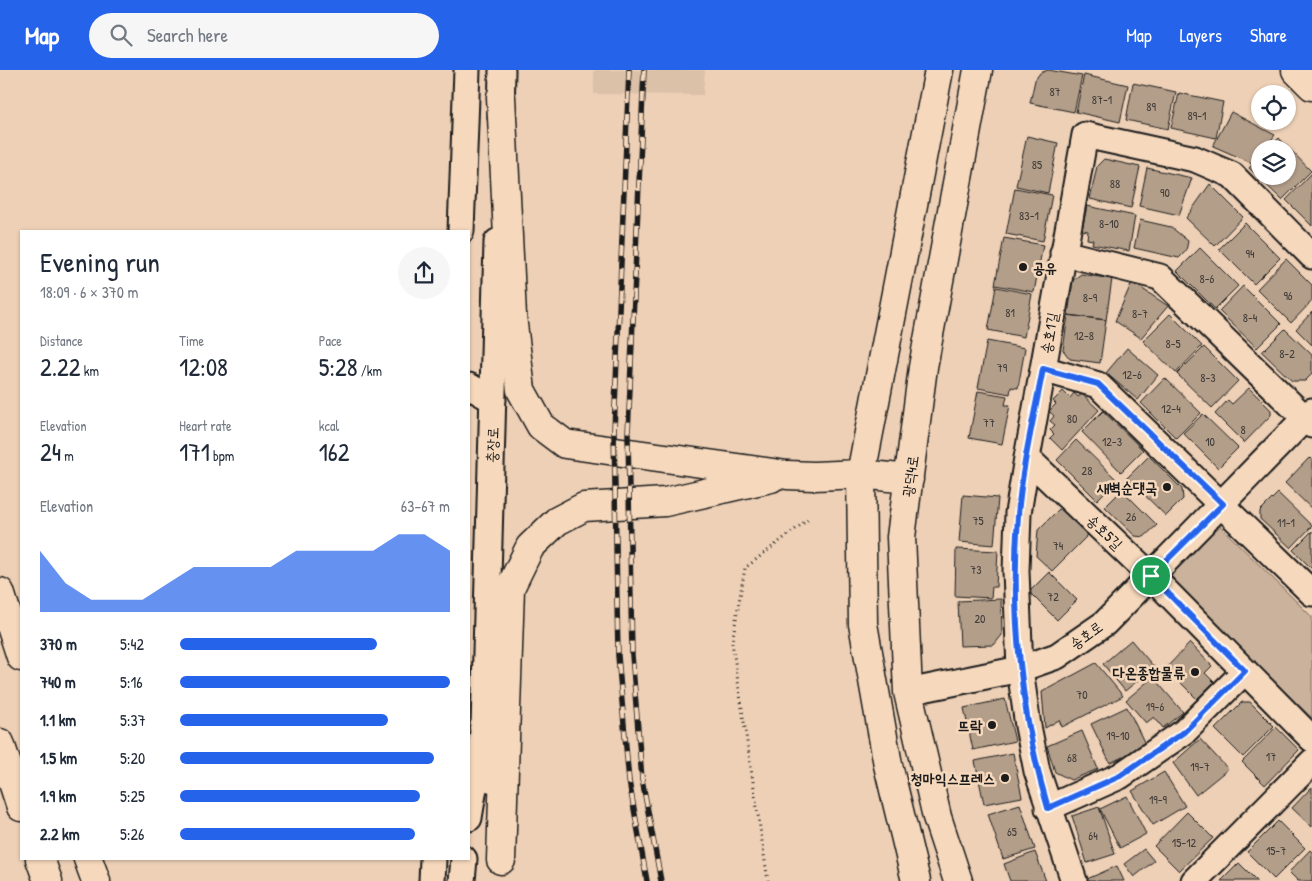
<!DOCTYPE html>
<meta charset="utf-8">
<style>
body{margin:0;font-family:"Patrick Hand","Poor Story",sans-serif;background:#f6f6f7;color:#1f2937;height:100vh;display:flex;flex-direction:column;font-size:19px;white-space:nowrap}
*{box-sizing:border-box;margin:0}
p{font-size:16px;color:#747a83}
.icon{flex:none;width:28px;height:28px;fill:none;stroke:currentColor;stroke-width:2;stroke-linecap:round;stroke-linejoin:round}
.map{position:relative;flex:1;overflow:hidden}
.panel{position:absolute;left:20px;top:160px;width:450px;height:630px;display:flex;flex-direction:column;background:#fff;border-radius:0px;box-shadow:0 1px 4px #0004}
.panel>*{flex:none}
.tools{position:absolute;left:1251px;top:15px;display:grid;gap:10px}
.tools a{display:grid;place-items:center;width:45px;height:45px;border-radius:50%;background:#fff;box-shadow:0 1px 4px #0004;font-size:25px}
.pin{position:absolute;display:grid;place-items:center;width:42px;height:42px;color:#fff;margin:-21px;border:2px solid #fff;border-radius:50%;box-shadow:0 1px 5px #0007}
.round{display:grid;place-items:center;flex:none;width:52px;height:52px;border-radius:26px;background:#f6f6f7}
.overview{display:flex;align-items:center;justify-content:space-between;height:85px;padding:0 20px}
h1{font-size:28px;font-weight:600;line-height:38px}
.figures{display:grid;grid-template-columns:repeat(3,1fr);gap:8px;height:85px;padding:5px 20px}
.figures div{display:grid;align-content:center}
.figures b{font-size:25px;font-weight:600}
.figures small{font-size:14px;font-weight:400}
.figures p{font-size:14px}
.chart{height:140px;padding:10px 20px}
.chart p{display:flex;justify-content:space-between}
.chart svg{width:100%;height:90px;margin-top:5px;fill:#2563eb;opacity:.7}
ul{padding:0 20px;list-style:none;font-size:16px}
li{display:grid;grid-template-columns:80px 60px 1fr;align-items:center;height:38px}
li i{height:12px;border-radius:6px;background:#2563eb}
header{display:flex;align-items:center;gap:30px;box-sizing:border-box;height:70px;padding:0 25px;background:#2563eb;color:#fff}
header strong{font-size:24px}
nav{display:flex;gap:28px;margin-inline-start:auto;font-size:18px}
.search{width:350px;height:45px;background:#f6f6f7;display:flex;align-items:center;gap:12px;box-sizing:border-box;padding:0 18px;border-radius:28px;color:#747a83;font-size:19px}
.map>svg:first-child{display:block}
</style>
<header>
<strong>Map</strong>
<div class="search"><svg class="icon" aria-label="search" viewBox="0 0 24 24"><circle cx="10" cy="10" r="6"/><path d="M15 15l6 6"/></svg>Search here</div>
<nav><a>Map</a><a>Layers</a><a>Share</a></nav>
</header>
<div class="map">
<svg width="1312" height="811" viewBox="0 0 1312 811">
<rect width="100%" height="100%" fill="#edd0b6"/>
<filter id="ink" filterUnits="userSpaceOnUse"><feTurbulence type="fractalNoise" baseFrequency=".02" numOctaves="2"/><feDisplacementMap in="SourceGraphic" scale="10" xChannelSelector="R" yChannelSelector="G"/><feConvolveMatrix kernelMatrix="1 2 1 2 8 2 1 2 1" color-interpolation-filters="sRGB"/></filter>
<g filter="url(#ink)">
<path fill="#dcc1a9" d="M594 0H705L703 25 594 24Z"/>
<path fill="#cbb29c" stroke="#74675c" d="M1209 456H1220L1312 547V648L1169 507V497Z"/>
<path fill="#b39e8a" stroke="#1c1c1c" d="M1048 0 1082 6 1074 42 1030 33 1035 10 1040 3Z
M1084 5 1128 15 1120 52 1076 42Z
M1133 13 1176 22 1168 59 1126 50Z
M1179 23 1223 32 1216 68 1171 58Z
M1231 42 1275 65 1264 79H1260V84L1252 93 1213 76Z
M1027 66 1058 73 1048 123 1016 116Z
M1279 68 1311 101 1282 130 1249 98 1260 87V106H1288V79H1268Z
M1104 89 1140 97 1131 138 1090 129 1097 96Z
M1147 98 1192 108 1179 145 1139 136Z
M1311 104H1312V156L1286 130Z
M1210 114 1243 147 1215 176 1186 148Z
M1015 118 1052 125 1043 171 1006 164Z
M1087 136 1135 146 1129 181 1092 174 1093 170 1087 169 1088 161 1082 160Z
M1140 150 1171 157 1188 171 1186 181 1179 188 1134 178Z
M1245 153 1280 188 1254 214 1219 179Z
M1004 168 1043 175 1034 222 995 215Z
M1200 178 1238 216 1215 239 1177 201Z
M1286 189 1312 215V231L1291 253 1257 219Z
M1081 204 1112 209 1106 250 1068 245 1073 210Z
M1132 212 1168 236 1141 268 1115 251Z
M1243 216 1281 254 1257 278 1219 241Z
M996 217 1032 224 1024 267 988 260Z
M1312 242V275L1296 259Z
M1170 244 1202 276 1176 303 1143 271Z
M1068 245 1106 250 1100 293 1070 289 1063 280Z
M1285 259 1312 285V304L1305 311H1292L1262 282Z
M987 271 1025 278 1018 318 1011 317 1010 324 978 318Z
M1204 277 1238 311 1212 338 1177 304Z
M1127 278 1158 305 1138 330 1106 303Z
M1165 308 1201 343 1176 368 1141 333Z
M1249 318 1271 340V345L1244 373 1215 344 1228 330 1232 334Z
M978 321 1007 326 1005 335H1010L1002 374 969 368Z
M1063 321 1070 328 1074 323 1078 327 1082 324 1099 340 1062 380 1050 368 1054 364 1050 360 1055 355 1050 351 1054 346 1049 341 1056 334 1053 331Z
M1103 341 1143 380 1121 402 1082 362Z
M1203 344 1238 378 1218 398 1183 363Z
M1076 370 1117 410 1097 430 1057 390Z
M1149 386 1182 419 1183 429 1166 446 1127 408Z
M1309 388 1312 389V439L1285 413Z
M1122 420 1157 455 1144 467 1135 466 1105 437Z
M1278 423 1312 456 1291 478 1260 449V441Z
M963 425 998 428 994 475 959 472Z
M1061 437 1089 464 1052 501 1036 486 1038 460Z
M1312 461V499L1293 480Z
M956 479 998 481 996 517H992L991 528 955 526Z
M1049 502 1077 530 1057 550 1029 522Z
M1001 529 1002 565 994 575 960 576 958 531Z
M1131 570 1154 597 1125 621 1103 594Z
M1190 573 1212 596 1205 603 1214 612 1197 629 1166 598Z
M1096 593 1123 626 1062 657 1059 650 1045 658 1042 622Z
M1153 607 1183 642 1163 658 1154 647 1146 653 1126 630Z
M1005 629 1015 671 973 680 964 638Z
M1242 632H1250L1274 656 1243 687 1215 659Z
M1127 637 1146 676 1110 693 1091 654Z
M1276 657 1299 680 1265 715 1242 692Z
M1082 661 1098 699 1071 710 1055 702 1047 676Z
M1200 669 1228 699 1196 725 1173 693Z
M1013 683 1022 727 984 734 975 691Z
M1164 702 1185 736 1153 755 1132 721Z
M1312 717V757L1292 738Z
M1127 726 1146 764 1120 778 1100 739Z
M1020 734 1035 779 1003 789 988 744Z
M1099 737 1115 784 1087 793 1072 746Z
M1187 742 1213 768 1179 801 1154 776Z
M1278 751 1305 778 1274 809 1247 782Z
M1144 779 1154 791 1134 807 1124 794Z
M1310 780 1312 782V811H1298L1289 802Z
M1035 782 1046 811H1010L1004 794Z
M1239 793 1257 811H1221Z
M1117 796 1124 811H1088L1087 809Z"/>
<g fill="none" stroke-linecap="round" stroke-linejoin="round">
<defs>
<path id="minor" d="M501 47 502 0
M461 161 467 0
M1063 183 1160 207 1312 355
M1043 299 1098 315 1312 523
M469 316 493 330
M1027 388 1151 506 1312 669
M908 622 1020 599 1057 586 1105 553 1312 341
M1048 738 1120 706 1184 662 1245 601
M469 748 484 657 497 172
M432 811 433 789
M462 811 464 789
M1074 811 1037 701 1028 656 1020 599 1016 501 1018 443 1027 388 1085 65 1195 89 1232 105 1312 186
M1194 811 1312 692"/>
<path id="major" d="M1296 0 1312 16
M501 27 512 246 521 320 541 356 565 374 787 405 814 406 861 404 909 409
M0 522 21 587
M484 657 491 708
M0 673 21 737
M40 789 48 811
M88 789 96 811
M501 790 510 518 530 477 557 451 584 437 665 432 771 408
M916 811 888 695 863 554 861 404 939 0
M958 811 937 747 908 622 901 467 923 297 978 0"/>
</defs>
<use href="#minor" stroke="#1c1c1c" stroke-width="29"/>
<use href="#major" stroke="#1c1c1c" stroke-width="31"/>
<path stroke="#1c1c1c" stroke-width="3" stroke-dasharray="1 4" stroke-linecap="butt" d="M768 811 732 572 745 498 810 448"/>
<use href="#minor" stroke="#f6d8bc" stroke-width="25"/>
<use href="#major" stroke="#f6d8bc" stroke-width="28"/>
<defs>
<path id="rail" d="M629 0 614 361 618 586 629 711 647 811
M644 0 628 364 632 585 642 709 661 811"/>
</defs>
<use href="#rail" stroke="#1c1c1c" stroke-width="5.5"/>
<use href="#rail" stroke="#f6d8bc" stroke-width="4" stroke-dasharray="11" stroke-linecap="butt"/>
</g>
</g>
<g fill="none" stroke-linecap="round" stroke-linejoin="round" filter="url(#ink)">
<defs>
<path id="route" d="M1043 299 1098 314 1223 434 1151 506 1245 601 1184 662 1120 706 1048 738C1020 644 1011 542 1018 445 1022 396 1034 347 1043 299Z"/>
</defs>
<use href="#route" stroke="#fff" stroke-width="10"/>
<use href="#route" stroke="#2563eb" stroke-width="6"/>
</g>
<g fill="#1c1c1c" stroke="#f6d8bc" stroke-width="2">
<circle cx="1023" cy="197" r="5"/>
<circle cx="1167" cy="417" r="5"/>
<circle cx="1195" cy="602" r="5"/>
<circle cx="992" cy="655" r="5"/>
<circle cx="1005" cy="708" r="5"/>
</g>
<g text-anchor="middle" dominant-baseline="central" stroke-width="5" stroke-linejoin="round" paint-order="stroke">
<g font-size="12" fill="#423c38">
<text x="1055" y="21">87</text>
<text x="1102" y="29">87-1</text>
<text x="1151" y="36">89</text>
<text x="1197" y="45">89-1</text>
<text x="1037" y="94">85</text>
<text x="1115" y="113">88</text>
<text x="1165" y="122">90</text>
<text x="1029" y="145">83-1</text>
<text x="1109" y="153">8-10</text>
<text x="1250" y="183">94</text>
<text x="1207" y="208">8-6</text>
<text x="1288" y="225">96</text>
<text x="1090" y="227">8-9</text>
<text x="1010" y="242">81</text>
<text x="1140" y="243">8-7</text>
<text x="1250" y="247">8-4</text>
<text x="1084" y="265">12-8</text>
<text x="1173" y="273">8-5</text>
<text x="1287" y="283">8-2</text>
<text x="1002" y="297">79</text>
<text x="1132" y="304">12-6</text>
<text x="1208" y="307">8-3</text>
<text x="1171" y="338">12-4</text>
<text x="1072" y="348">80</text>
<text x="989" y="352">77</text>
<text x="1243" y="359">8</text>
<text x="1112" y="371">12-3</text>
<text x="1210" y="371">10</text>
<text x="1087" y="400">28</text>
<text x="1131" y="446">26</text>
<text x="978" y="450">75</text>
<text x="1286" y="452">11-1</text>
<text x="1058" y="475">74</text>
<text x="976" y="499">73</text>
<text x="1053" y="526">72</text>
<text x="980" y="548">20</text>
<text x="1082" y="624">70</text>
<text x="1155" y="636">19-6</text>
<text x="1118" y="665">19-10</text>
<text x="1271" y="686">17</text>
<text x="1072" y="687">68</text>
<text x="1200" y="696">19-7</text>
<text x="1158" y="729">19-9</text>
<text x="1012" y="761">65</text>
<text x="1093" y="765">64</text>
<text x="1184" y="772">15-12</text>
<text x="1276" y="780">15-7</text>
</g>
<g font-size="15" font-weight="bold" fill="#1c1c1c" stroke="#f6d8bc" text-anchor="end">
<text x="1033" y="197" text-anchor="start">공유</text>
<text x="1157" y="417">새벽순댓국</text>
<text x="1185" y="602">다온종합물류</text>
<text x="982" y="655">뜨락</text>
<text x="995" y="708">청마익스프레스</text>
</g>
<g font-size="15" fill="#1c1c1c" stroke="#f6d8bc">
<text transform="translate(1049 263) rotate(-80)">송호1길</text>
<text transform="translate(492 375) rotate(-88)">충장로</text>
<text transform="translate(910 406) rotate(-82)">광덕4로</text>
<text transform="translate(1105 462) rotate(44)">송호5길</text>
<text transform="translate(1086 565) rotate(-36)">송호로</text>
</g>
</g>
</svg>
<div class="tools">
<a><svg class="icon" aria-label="locate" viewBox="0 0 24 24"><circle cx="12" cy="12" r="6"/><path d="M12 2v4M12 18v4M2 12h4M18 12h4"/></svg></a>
<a><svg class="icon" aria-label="layers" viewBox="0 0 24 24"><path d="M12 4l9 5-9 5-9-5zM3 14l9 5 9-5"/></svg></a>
</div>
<div class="pin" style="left:1151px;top:506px;background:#1e9e55"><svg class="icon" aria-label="arrive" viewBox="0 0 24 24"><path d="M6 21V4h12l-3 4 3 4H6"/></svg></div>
<section class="panel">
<div class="overview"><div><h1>Evening run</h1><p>18:09 · 6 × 370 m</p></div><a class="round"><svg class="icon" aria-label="share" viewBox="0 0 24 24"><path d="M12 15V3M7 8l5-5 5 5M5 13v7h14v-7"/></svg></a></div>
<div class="figures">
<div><p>Distance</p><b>2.22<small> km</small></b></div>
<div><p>Time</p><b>12:08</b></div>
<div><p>Pace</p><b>5:28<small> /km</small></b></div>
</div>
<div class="figures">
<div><p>Elevation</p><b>24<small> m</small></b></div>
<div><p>Heart rate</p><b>171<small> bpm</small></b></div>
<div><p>kcal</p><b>162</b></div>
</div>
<div class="chart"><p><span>Elevation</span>63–67 m</p>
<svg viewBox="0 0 160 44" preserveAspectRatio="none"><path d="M0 44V14L10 30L20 38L30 38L40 38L50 30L60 22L70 22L80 22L90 22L100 14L110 14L120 14L130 14L140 6L150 6L160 14V44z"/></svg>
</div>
<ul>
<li><b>370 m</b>5:42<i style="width:73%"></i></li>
<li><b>740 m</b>5:16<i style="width:100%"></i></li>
<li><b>1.1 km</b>5:37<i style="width:77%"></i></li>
<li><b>1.5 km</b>5:20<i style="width:94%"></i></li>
<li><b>1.9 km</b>5:25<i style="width:89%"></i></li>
<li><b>2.2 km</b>5:26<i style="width:87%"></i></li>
</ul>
</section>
</div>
